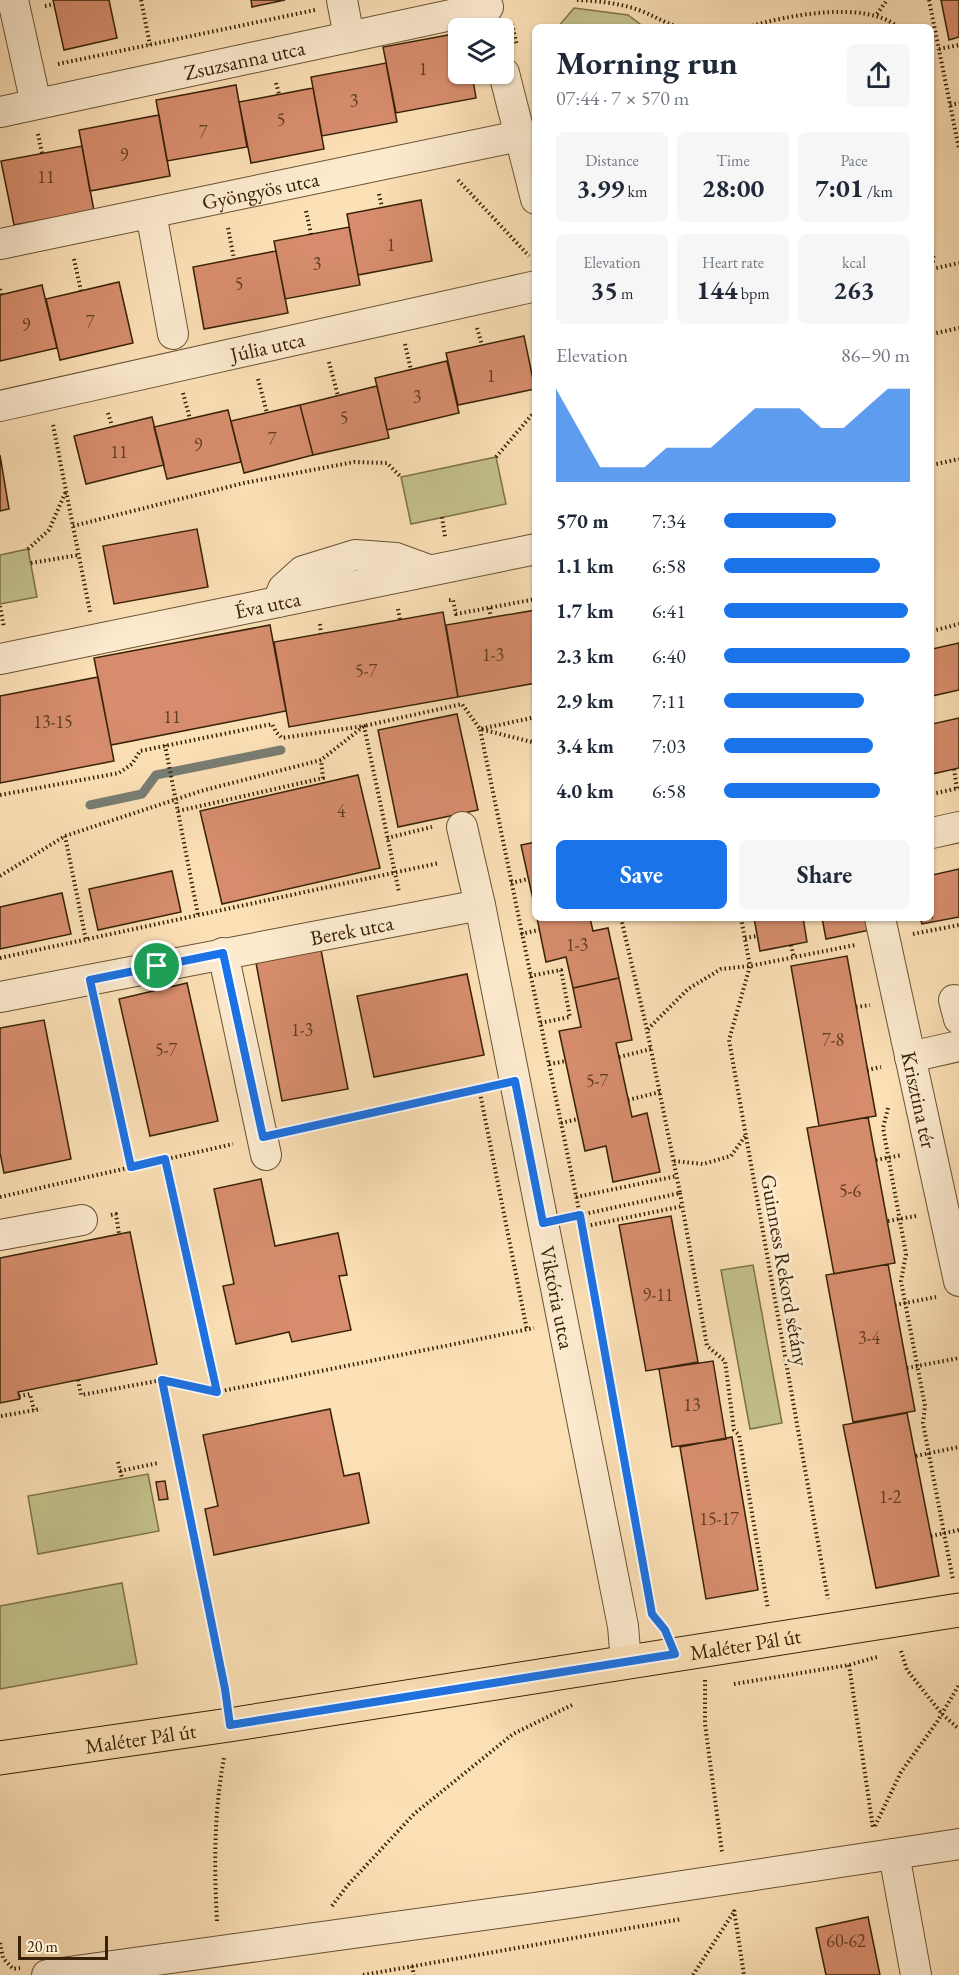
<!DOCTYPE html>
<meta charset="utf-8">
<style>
body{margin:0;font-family:"EB Garamond",serif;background:#f6f6f7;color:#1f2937;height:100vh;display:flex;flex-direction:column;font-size:22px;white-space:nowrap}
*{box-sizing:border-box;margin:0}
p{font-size:20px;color:#747a83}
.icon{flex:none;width:33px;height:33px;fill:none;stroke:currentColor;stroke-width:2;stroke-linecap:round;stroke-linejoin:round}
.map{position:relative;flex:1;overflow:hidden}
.sheet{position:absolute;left:532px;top:24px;width:402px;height:897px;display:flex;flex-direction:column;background:#fff;border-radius:9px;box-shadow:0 2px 4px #0004}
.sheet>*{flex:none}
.controls{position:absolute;left:448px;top:18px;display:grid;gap:12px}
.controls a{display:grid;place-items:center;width:66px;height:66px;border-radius:9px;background:#fff;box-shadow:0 2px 4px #0004;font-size:30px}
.scale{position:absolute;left:18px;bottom:15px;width:90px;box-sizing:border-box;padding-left:6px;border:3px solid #372207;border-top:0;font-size:16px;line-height:21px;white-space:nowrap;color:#372207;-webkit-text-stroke:4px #fdebd0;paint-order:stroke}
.pin{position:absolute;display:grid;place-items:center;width:51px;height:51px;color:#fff;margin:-26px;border:3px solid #fff;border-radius:50%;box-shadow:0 2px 6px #0007}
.round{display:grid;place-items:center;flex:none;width:63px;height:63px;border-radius:9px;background:#f6f6f7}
.summary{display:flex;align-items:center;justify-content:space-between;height:102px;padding:0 24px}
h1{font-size:33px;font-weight:700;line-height:45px}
.figures{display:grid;grid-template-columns:repeat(3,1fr);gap:9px;height:102px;padding:6px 24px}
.figures div{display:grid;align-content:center;border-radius:9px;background:#f6f6f7;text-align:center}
.figures b{font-size:26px;font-weight:700}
.figures small{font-size:16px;font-weight:400}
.figures p{font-size:16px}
.chart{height:168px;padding:12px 24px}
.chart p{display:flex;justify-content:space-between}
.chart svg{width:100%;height:108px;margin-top:6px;fill:#1a73e8;opacity:.7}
.cta{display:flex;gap:12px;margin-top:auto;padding:12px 24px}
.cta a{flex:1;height:69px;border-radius:9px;background:#1a73e8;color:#fff;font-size:24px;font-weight:700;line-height:69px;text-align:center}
.cta a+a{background:#f6f6f7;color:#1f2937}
ul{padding:0 24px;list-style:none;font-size:20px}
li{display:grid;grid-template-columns:96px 72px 1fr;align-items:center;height:45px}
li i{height:15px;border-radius:8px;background:#1a73e8}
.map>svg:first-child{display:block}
</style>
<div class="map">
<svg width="959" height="1975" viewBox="0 0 959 1975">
<rect width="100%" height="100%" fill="#fce0b6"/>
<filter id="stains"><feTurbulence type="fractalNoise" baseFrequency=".00333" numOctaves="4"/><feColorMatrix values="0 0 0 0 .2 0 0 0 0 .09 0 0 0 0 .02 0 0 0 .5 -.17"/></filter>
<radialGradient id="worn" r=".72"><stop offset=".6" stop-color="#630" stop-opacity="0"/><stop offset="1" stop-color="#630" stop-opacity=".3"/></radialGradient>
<path fill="#c3c18b" stroke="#7d7249" stroke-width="1.5" d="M574 8 628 15 644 27H558Z
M496 457 506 504 411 524 401 477Z
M28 549 37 597 0 604V555Z
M753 1265 782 1423 750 1429 721 1270Z
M148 1474 159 1531 38 1554 28 1496Z
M122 1583 137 1664 0 1689V1606Z"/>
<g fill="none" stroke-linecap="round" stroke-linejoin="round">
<path stroke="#787d72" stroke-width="9" d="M90 805 142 794 156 775 281 750"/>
</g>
<path fill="#d78d6d" stroke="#372207" stroke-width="1.5" d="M53 0H109L117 38 64 50Z
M251 0H285L252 7Z
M941 0H959V37L949 40Z
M459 33V74H472L476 98 396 113 383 47Z
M386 63 397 122 322 136 311 77Z
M236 85 247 147 167 161 156 100Z
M313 88 324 149 251 163 239 102Z
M159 115 170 176 90 191 79 130Z
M82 146 94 211 14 225 1 161Z
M421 200 432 261 358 275 347 214Z
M349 227 360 285 285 299 274 241Z
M276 251 288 313 204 329 193 267Z
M119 282 133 343 60 360 46 299Z
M42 285 57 348 0 361V295Z
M524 336 535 389 458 405 446 353Z
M447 361 459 413 387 430 375 378Z
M377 386 389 438 313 455 300 405Z
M300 405 313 455 244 473 231 421Z
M228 410 241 462 167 479 154 427Z
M152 417 164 465 86 484 74 436Z
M0 455 9 509 0 511Z
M197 529 208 587 114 604 103 546Z
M536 610V683L458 697 446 625Z
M443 612 458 697 289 727 274 642Z
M270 625 286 711 111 745 94 658Z
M959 643V690L932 696V649Z
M98 677 114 761 0 783V696Z
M457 714 478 810 398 827 378 730Z
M959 718V768L932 774V724Z
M358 775 380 868 222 904 200 811Z
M536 842V913L521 845Z
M959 869V917L922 924 920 918H932V875Z
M172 871 181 912 98 930 89 889Z
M62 893 71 934 0 949V907Z
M537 918H590L593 931 608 928 619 978 573 988 566 957 546 962Z
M754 918H803L807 942 760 951Z
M822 918H867L870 930 826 939Z
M321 950 348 1089 282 1101 256 963Z
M847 956 876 1116 819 1126 791 966Z
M467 974 484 1055 374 1077 357 996Z
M619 978 632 1040 616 1043 632 1117 647 1113 660 1172 613 1182 606 1146 585 1151 559 1031 581 1027 573 988Z
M187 983 218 1121 150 1136 119 999Z
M44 1020 71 1159 4 1173 0 1153V1028Z
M868 1117 895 1263 834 1274 807 1128Z
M261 1179 275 1246 338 1233 347 1275 339 1276 351 1330 292 1342 289 1332 236 1344 223 1286 234 1284 214 1189Z
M671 1216 698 1362 646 1371 619 1225Z
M130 1232 157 1364 18 1392 20 1399 0 1403V1258Z
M888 1264 915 1411 853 1422 826 1275Z
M713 1361 726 1439 672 1447 659 1369Z
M330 1409 344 1476 359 1473 369 1523 214 1555 205 1509 218 1506 203 1435Z
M907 1413 939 1576 876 1588 843 1425Z
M732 1437 758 1590 706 1599 680 1447Z
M165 1481 168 1499 159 1500 156 1482Z
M868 1917 880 1975H826L816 1928Z"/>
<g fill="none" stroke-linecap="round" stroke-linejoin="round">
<defs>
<g id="minor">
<path d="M13 0 36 104"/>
<path d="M342 0 349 37"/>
<path d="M504 73 536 199"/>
<path id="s1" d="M0 112 488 7"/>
<path d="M151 213 173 334"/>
<path id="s2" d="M0 244 519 136"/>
<path id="s3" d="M0 406 536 286"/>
<path d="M278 602 283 589 303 571 355 555 396 558 429 570"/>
<path id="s4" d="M0 659 536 549"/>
<path id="s5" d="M462 827 480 905 623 1626 626 1662"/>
<path d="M932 833 959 827"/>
<path id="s6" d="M880 918 959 1281"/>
<path d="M223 953 266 1155"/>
<path id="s7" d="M0 997 480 905"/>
<path d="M954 1000 959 1019"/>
<path d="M910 1057 959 1046"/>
<path d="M0 1235 82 1220"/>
<path d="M894 1854 916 1975"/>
<path d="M47 1975 570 1903 959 1844"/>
</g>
<g id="major">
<path id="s8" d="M0 1758 229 1725 959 1610"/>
</g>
</defs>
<use href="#minor" stroke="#685233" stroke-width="32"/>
<use href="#major" stroke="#372207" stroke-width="35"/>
<path stroke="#372207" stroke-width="4" stroke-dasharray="1.5 3" stroke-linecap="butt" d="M141 0 150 45
M577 0C598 1 619 3 639 10 653 15 664 23 679 27
M929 0 959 149
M45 6 54 4
M877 14 887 0
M512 24 517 46
M748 27C788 15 865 0 898 27
M939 49 959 45
M58 64 315 10
M932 73V75
M276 83 279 94
M950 105 959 103
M38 134 42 153
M458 180 529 256
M379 194 382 207
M306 211 311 234
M228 228 234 259
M932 252 934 259 932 264
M74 259 81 291
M932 269 959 263
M0 289 1 294
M477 328 482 345
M932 334 959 328
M405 344 411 370
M329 362 338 396
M258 379 267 413
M183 393 190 419
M108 413 112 426
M53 425 90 612
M496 457 536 410
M932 465 959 459
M442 517 445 537
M73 526 244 483 354 462 387 463 401 477
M28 549 49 530 66 491
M31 563 79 555
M449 600H453L456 614 536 599
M0 606 4 628
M489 608 491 618
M398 609 400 620
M320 624 321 634
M932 631 959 624
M536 743 480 729 580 1215 631 1500
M165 745 198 915
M954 769 957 789
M932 794 959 788
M0 795 119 773 132 764 140 751 272 724 276 732 282 738 364 726 399 892
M178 811 323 778 321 760
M65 836 86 940
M387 838 432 827
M0 876 65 836 201 791 321 760 364 726 462 704 480 729 536 717
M511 883 528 879
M621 918 647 1030
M741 918 750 966 729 1040 828 1599
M521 934 539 930
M913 934 959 925
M745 938 757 936
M791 945 794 957
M0 958 439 863
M530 976 561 970 570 1017 540 1023
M856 1007 870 1005
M96 1010 131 1167
M619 1057 651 1049
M549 1064 566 1061
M867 1070 881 1067
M479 1088 527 1330
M628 1100 660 1092
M888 1108 883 1128 906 1254 901 1281 925 1406 923 1423 953 1580
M561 1123 578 1119
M290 1131 485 1087
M165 1159 217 1392
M876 1160 902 1155
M674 1161 703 1164 731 1156 746 1135
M680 1193 707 1346 725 1361 734 1430 739 1435 768 1609
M0 1197 233 1144
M576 1197 677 1176
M111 1215 116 1214 119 1234
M571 1217 680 1193 647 1030 688 989 721 969 750 966 855 945
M888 1221 916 1216
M582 1227 683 1206
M895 1305 936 1297
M907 1368 959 1358
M78 1380 81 1395 162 1380 217 1392 534 1328
M162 1380 226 1694
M19 1396 30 1394 34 1410
M1 1416 41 1409
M916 1456 959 1447
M118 1462 122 1478
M120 1471 158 1463
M931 1536 959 1530
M652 1613 662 1626
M901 1651 907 1670 942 1714 959 1729
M849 1665 873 1828
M705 1680V1724L722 1852
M734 1684 849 1665 877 1657
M875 1826 901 1772 937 1722 959 1685
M332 1906 347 1886 414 1814 513 1734 572 1705
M734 1910 744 1975
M217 1921C214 1867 214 1811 224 1758
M0 1943 3 1958 13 1969 20 1968
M412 1966 414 1975
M363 1975 682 1919
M693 1975 735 1910"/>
<use href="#minor" stroke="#fdebd0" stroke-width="30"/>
<use href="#major" stroke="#fce0b6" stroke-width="33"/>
</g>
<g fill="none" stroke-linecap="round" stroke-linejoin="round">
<defs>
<path id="route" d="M223 953 263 1137 515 1081 543 1223 580 1215 652 1614 665 1630 675 1654 230 1725 225 1689 162 1380 217 1392 165 1159 131 1167 90 980Z"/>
</defs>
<use href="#route" stroke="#fff" stroke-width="12"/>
<use href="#route" stroke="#1a73e8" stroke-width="8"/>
</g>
<g text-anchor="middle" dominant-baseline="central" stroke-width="6" stroke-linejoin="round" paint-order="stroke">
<g font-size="18" fill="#5f3d20">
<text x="423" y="68">1</text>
<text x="354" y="100">3</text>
<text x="281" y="119">5</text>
<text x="203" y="131">7</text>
<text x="124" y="154">9</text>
<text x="46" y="176">11</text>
<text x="391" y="244">1</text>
<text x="317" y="263">3</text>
<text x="239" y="283">5</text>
<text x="90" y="321">7</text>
<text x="26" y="324">9</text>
<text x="491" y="375">1</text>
<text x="417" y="396">3</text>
<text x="344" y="417">5</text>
<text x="272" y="438">7</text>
<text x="198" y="444">9</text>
<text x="119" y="451">11</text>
<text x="493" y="654">1-3</text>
<text x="366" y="670">5-7</text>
<text x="172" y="716">11</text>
<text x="53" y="721">13-15</text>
<text x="341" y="810">4</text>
<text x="577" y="944">1-3</text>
<text x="302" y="1029">1-3</text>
<text x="833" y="1039">7-8</text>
<text x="166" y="1049">5-7</text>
<text x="597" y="1080">5-7</text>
<text x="850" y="1190">5-6</text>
<text x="658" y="1294">9-11</text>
<text x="869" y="1337">3-4</text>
<text x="692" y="1404">13</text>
<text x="890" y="1496">1-2</text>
<text x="719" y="1518">15-17</text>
<text x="846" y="1940">60-62</text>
</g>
<g font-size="21" fill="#372207" stroke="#fdebd0">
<text stroke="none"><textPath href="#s1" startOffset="250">Zsuzsanna utca</textPath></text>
<text stroke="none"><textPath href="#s2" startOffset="266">Gyöngyös utca</textPath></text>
<text stroke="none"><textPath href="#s3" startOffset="274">Júlia utca</textPath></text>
<text stroke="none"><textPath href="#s4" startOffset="273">Éva utca</textPath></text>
<text stroke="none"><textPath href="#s7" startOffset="358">Berek utca</textPath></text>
<text stroke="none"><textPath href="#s6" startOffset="186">Krisztina tér</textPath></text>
<text transform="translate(785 1270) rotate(80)">Guinness Rekord sétány</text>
<text stroke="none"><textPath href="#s5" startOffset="480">Viktória utca</textPath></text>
<text stroke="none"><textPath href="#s8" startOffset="754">Maléter Pál út</textPath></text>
<text stroke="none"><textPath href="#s8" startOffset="142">Maléter Pál út</textPath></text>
</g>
</g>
<rect width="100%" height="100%" filter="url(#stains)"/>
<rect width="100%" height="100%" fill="url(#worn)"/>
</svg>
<div class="controls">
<a><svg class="icon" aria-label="layers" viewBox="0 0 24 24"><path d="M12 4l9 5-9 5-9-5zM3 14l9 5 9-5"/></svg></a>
</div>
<div class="scale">20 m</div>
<div class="pin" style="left:157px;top:966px;background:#1e9e55"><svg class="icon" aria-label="arrive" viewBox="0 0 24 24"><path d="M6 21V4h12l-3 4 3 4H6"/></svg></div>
<section class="sheet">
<div class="summary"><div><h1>Morning run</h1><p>07:44 · 7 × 570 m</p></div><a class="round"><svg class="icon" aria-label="share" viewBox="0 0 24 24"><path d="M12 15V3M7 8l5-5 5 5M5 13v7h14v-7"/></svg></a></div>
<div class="figures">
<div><p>Distance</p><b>3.99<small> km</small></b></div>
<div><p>Time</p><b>28:00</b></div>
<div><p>Pace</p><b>7:01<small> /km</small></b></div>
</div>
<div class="figures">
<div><p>Elevation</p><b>35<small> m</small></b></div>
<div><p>Heart rate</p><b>144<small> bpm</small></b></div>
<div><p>kcal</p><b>263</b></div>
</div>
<div class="chart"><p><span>Elevation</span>86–90 m</p>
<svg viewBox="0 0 160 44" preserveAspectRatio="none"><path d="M0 44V6L10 22L20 38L30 38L40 38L50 30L60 30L70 30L80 22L90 14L100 14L110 14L120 22L130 22L140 14L150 6L160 6V44z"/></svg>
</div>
<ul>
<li><b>570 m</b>7:34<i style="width:60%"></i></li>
<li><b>1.1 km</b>6:58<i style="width:84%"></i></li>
<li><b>1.7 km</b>6:41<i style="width:99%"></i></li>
<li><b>2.3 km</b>6:40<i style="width:100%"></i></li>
<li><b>2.9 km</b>7:11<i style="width:75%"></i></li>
<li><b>3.4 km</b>7:03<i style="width:80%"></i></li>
<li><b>4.0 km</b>6:58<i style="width:84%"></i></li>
</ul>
<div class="cta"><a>Save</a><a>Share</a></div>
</section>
</div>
